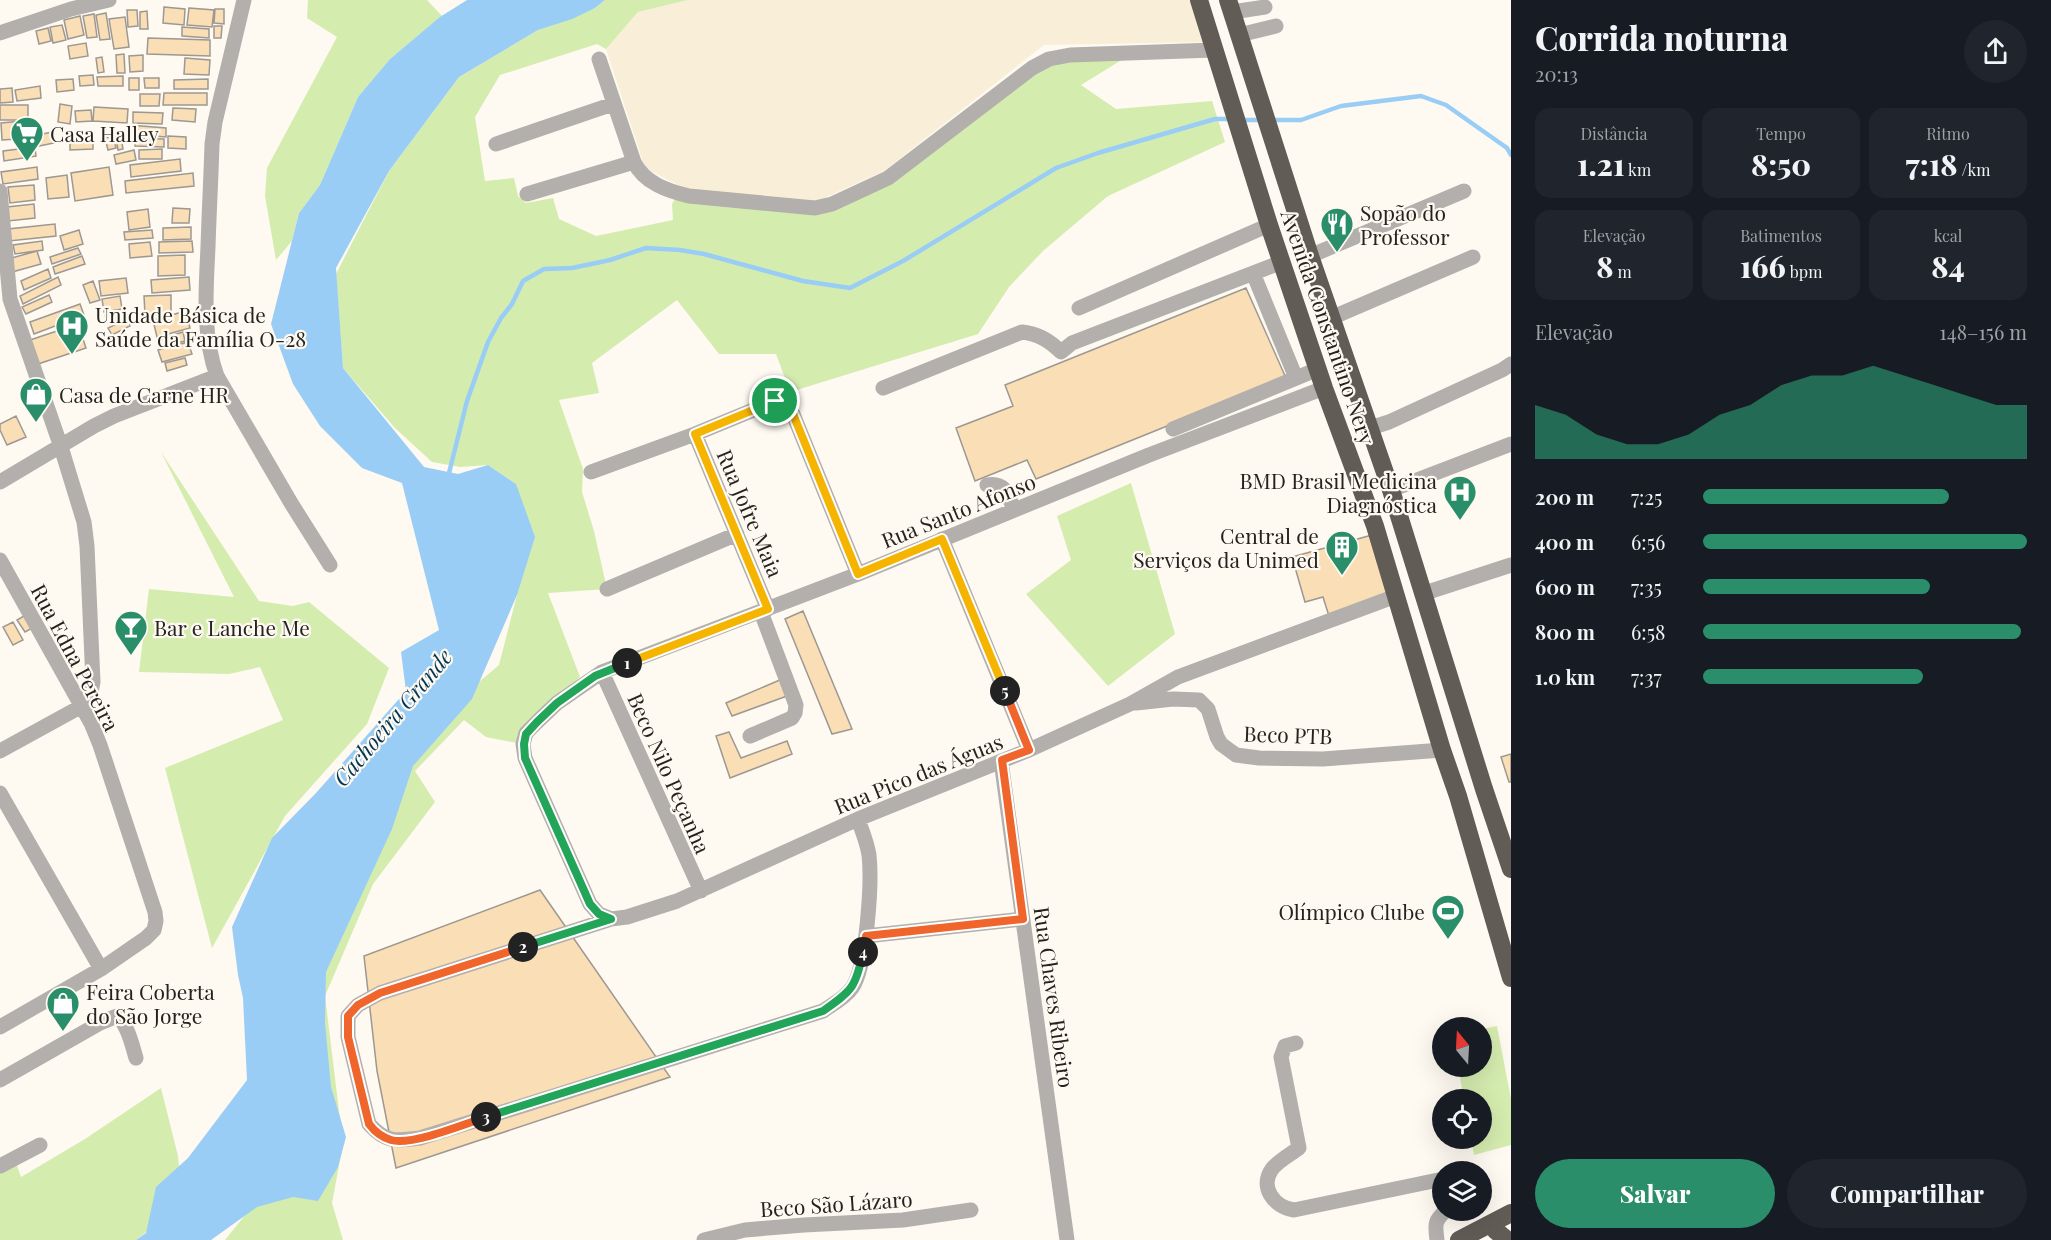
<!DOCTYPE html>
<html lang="pt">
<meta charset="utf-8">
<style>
body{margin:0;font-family:"Playfair Display",serif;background:#20242c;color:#f1f3f6;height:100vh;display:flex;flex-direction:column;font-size:22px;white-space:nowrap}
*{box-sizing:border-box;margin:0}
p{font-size:20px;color:#9ea1a6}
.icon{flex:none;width:33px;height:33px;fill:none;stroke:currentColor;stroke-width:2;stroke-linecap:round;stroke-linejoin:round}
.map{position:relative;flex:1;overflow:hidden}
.drawer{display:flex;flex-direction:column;background:#171b24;width:540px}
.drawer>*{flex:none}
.needle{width:39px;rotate:342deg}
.fabs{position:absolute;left:1432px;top:1017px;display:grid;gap:12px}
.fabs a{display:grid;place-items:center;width:60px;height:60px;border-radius:50%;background:#171b24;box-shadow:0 6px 24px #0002;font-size:30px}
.pin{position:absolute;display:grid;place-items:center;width:51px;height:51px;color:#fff;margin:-26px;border:3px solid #fff;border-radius:50%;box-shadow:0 2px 6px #0007}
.km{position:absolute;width:30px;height:30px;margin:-15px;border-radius:50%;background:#222;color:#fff;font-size:16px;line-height:30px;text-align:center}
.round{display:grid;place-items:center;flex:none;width:63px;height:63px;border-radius:32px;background:#20242c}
.head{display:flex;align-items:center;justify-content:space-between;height:102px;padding:0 24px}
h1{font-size:33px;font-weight:800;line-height:45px}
.figures{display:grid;grid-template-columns:repeat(3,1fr);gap:9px;height:102px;padding:6px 24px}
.figures div{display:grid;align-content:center;border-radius:15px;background:#20242c;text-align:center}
.figures b{font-size:30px;font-weight:800}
.figures small{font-size:16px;font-weight:400}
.figures p{font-size:16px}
.chart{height:168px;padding:12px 24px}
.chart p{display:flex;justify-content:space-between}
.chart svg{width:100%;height:108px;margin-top:6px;fill:#298e69;opacity:.7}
.cta{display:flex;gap:12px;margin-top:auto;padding:12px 24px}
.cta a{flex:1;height:69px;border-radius:36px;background:#298e69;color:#fff;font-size:24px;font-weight:800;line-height:69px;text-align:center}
.cta a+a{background:#20242c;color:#f1f3f6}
ul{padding:0 24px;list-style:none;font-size:20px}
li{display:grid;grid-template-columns:96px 72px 1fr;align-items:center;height:45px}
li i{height:15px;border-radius:8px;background:#298e69}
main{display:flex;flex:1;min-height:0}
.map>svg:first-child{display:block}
</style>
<main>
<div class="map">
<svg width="1511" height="1240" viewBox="0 0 1511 1240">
<rect width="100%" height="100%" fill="#fef9f1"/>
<path fill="#f9efd9" d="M688 0H1192L1206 42 1044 45 884 171 815 202 692 192 645 168 606 49 638 12Z"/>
<path fill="#d5ecaf" d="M308 0H427L442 16 390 59 358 97 320 185 299 213 292 241 276 260 265 196 267 168 337 37 307 18Z
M605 0H688L638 12 606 49 597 44 500 75 475 117 485 181 514 178 518 196 526 203 553 198 559 219 596 236 673 220 672 204 679 192 832 204 888 178 1049 59 1133 53 1081 85 1116 109 1212 101 1225 142 1108 196 1043 251 1009 287 978 334 790 392 776 354H719L677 300 592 363 599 393 559 400 583 469 582 492 594 531 607 589 548 593 580 677 517 743 486 737 464 720 415 771 435 802 373 884 325 996 343 1144 332 1203 343 1240H225L291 1158 271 997 403 746 499 665 517 595 516 484 488 465 460 467 432 462 395 428 343 368 336 274 389 171 459 77 538 30 595 8Z
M161 452 259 601 293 606 309 602 389 668 367 724 285 816 212 948 165 768 283 720 260 667 229 674 139 672 149 589 234 597Z
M1131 483 1175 634 1108 686 1026 594 1071 560 1057 516Z
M1497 1026 1511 1099V1145L1474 1155 1471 1139 1482 1138V1100L1464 1099 1458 1067 1482 1066V1029Z
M161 1088 178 1156 182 1199 160 1221 136 1240H0V1164L14 1157 21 1177 85 1139Z"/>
<path fill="#99cdf6" d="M467 0H605L595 8 572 19 538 30 459 77 389 171 336 268 343 368 424 467 458 474 488 465 516 484 535 537 517 595 472 699 413 766 392 829 326 972 325 1023 331 1087 346 1137 338 1167 318 1201 293 1197 257 1207 211 1240H136L146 1233 156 1187 188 1158 247 1080 243 998 238 975 232 927 272 838 316 793 406 691 401 652 439 630 402 483 362 468 320 426 293 384 271 324 299 213 320 185 358 97 390 59 440 17Z"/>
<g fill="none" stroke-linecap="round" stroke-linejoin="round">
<path stroke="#99cdf6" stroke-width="4.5" d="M1242 120H1261
M1272 120H1301L1341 106 1421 96 1446 105 1507 148 1511 155
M448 477 467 401 488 342 501 318 512 304 523 281 544 269 572 268 610 260 646 248 680 250 704 254 803 281 850 288 903 261 1056 168 1098 153 1215 119H1231"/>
</g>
<path fill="#f9deb6" stroke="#9d9891" stroke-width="1.5" d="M164 7 185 9 184 25 163 23Z
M189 8 214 10 212 27 187 25Z
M215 9H224V24L214 23Z
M127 10H137L138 26 128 27Z
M147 11 148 29H140V12Z
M106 13 110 39 100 40 96 15Z
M94 14 97 37 87 38 83 16Z
M80 16 84 35 68 39 64 20Z
M125 17 129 47 114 49 109 19Z
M62 25 66 40 53 43 50 27Z
M214 26H222L221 38H214Z
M182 27 209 29V38L182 36Z
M48 28 51 41 39 44 36 31Z
M148 38 210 40V56L147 54Z
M86 43 88 56 70 59 68 46Z
M124 54 125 73H117L116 55Z
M143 55V71L130 72 129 56Z
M102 57 104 72 98 73 96 58Z
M185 58 210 60 209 75 184 74Z
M93 75 94 85 80 86 79 76Z
M123 76V86H98L97 77Z
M129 78H139V90H129Z
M144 78H159V88H145Z
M73 79 74 90 57 92 56 80Z
M208 79V89H174V80Z
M40 86 41 98 17 101 15 90Z
M12 88 13 102 0 103V89Z
M164 93H207V105H163Z
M140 94H160L159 106H140Z
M60 104 72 106 70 124 58 122Z
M0 105H28V120H0Z
M94 107 128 109 127 123 93 121Z
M173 108 196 109 195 122 172 120Z
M91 110 92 121 76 122 75 111Z
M133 112 163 113 162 124 133 123Z
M33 120 35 138 2 140 1 123Z
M129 125 166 128V137L129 134Z
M52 132 54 143 39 146 38 135Z
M113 136 116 148 108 150 105 138Z
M121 136 123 149 118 150 116 137Z
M168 136 186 137V149L168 148Z
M93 137V149L70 150V138Z
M136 138 164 139V147L135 146Z
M35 147 36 156 4 161 3 151Z
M162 149V159H139V150Z
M134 150 136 160 116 164 114 155Z
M180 159 181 171 131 177 130 165Z
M37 167 38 179 3 184 1 172Z
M109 167 113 195 75 201 71 173Z
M193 173 194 186 126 193 125 181Z
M67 175 69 197 48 199 46 178Z
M34 185 35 200 10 203 8 187Z
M34 204 35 218 8 221 7 207Z
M173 208 190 209 189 223H172Z
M148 209 150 227 129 230 127 212Z
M55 224 56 236 9 241 8 229Z
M191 227V239L163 240V228Z
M79 230 83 244 64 250 60 236Z
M152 230 153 238 125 240 124 232Z
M42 241 43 250 15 254 13 245Z
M192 241 193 252 159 253V242Z
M150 242 152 256 130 258 129 244Z
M78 248 81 254 52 264 50 257Z
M37 251 41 264 12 272 8 259Z
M185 255V275L158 276V256Z
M82 256 85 264 55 274 53 267Z
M48 269 51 278 24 290 21 281Z
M58 277 61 285 23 304 20 296Z
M189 277 190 290 152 293 151 280Z
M126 278 128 293 101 296 99 281Z
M93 281 100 300 90 303 83 285Z
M1246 288 1286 378 1036 479 1027 460 975 481 956 428 1013 406 1005 385Z
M49 295 52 302 26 314 22 307Z
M171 295V314L145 315 144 296Z
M120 296 122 309 104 312 102 299Z
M80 304 84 315 34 334 30 322Z
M186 311 190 328 157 337 153 320Z
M115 312 118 320 108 323 105 316Z
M127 319 130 326 112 335 108 328Z
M78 324 86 348 38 364 30 340Z
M183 332 185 341 165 346 163 338Z
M188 342 192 354 162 362 158 350Z
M185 358 187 365 167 371 165 363Z
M16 416 26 437 7 445 0 430V424Z
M1372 535 1392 596 1329 616 1323 597 1305 602 1292 557Z
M803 611 852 729 832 734 785 619Z
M29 613 36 626 25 632 17 620Z
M13 622 23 640 13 645 3 627Z
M782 679 787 696 732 716 726 703Z
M729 732 741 758 787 741 792 754 730 778 716 736Z
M1511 754V782H1509L1501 757Z
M540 890 670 1077 396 1168 377 1071 364 956Z"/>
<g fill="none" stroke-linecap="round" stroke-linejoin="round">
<path stroke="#b2afac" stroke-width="15" d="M244 0 215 122 212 144C211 179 209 213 208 247 206 289 202 335 217 376L291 503 330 565
M1232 12 1265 7
M0 33 71 9 109 0
M1239 35 1276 26
M599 59 634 162C644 183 668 191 689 196L815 208 832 204 888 178 1032 68 1049 59 1070 55 1214 50
M496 144 613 104
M0 191 10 299 61 447 84 522 87 546 93 682 91 692 82 706 0 751
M527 194 634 162
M1310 256 1464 191
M1253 273 1296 378
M1079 308 1269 225
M1331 318 1473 257
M883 388 1022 332C1038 334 1049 340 1061 352L1072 343 1282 262
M1324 388 1149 455 858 574 602 672 557 703 537 722 526 733 523 744 525 758 590 904 599 914 611 919 627 917 677 901 858 819 1029 750 1130 704 1178 677 1396 596
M1370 428 1389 422 1502 370 1511 364
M1173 429 1318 369
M695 434 768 609
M591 472 695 434 768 404 775 401H783L793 414 858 574
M0 482 94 426 114 416 217 376
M987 485C1006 482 1008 495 1014 510
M1391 490 1511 444
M942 539 1029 750
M0 560 91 723 100 745 155 912 156 921 154 930 146 938 101 969 0 1027
M607 589 737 534
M1422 594 1511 565
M602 672 701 891
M1136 703 1173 699 1199 700 1208 709 1217 737 1221 744 1236 755 1259 758 1323 759 1442 750
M750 736 792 718 795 713 796 705 761 612
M1001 761 1067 1240
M0 793 101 969
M611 919 380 993 358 1005 348 1016V1037L369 1124C386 1143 396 1141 420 1138L823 1011C833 1004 845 998 852 988 867 967 872 881 869 855 867 842 862 831 858 819
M866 936 1023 919
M1296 1043 1285 1046 1281 1057 1299 1148C1291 1154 1278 1161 1272 1169 1259 1187 1274 1207 1294 1210L1443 1179
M0 1080 100 1023 117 1016C128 1025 132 1045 136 1058
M0 1166 40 1145
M704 1240 745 1230 804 1225 903 1220 971 1210
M1437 1240C1435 1225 1434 1220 1447 1210"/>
<path stroke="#625c57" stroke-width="18" d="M1199 0 1269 225 1324 388 1375 526 1442 750 1458 796 1511 978
M1228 0 1310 256 1391 490 1484 789 1511 869
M1495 1230 1507 1240
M1459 1240 1511 1213"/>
</g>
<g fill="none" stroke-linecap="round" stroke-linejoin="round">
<defs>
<path id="split-1" d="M627 663 768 609 695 434 775 401"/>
<path id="split-2" d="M523 947 611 919 599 914 590 904 525 758 524 744 526 734 537 722 557 703 595 676 627 663"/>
<path id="split-3" d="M486 1117C465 1124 411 1146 391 1140 381 1137 375 1132 369 1124L348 1037V1016L358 1005 380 993 523 947"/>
<path id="split-4" d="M486 1117 823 1011C852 991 856 987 863 952"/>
<path id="split-5" d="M863 952 866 936 1023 919 1002 760 1029 750 1005 691"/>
<path id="split-6" d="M775 401H783L793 414 858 574 942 539 1005 691"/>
</defs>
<use href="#split-1" stroke="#fff" stroke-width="12"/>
<use href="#split-2" stroke="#fff" stroke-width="12"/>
<use href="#split-3" stroke="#fff" stroke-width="12"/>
<use href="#split-4" stroke="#fff" stroke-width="12"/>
<use href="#split-5" stroke="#fff" stroke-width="12"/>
<use href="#split-6" stroke="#fff" stroke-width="12"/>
<use href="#split-1" stroke="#f5b400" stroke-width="8"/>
<use href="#split-2" stroke="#22a559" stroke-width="8"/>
<use href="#split-3" stroke="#f0652b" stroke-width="8"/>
<use href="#split-4" stroke="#22a559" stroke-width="8"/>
<use href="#split-5" stroke="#f0652b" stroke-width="8"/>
<use href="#split-6" stroke="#f5b400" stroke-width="8"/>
</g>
<defs>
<symbol id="supermarket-pin" viewBox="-11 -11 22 30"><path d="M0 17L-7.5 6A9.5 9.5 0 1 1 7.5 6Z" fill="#298e69" stroke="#fef9f1"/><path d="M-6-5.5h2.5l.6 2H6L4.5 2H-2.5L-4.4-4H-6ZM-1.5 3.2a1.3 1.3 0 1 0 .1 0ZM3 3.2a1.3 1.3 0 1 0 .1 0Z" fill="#fff"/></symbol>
<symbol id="restaurant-pin" viewBox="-11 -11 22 30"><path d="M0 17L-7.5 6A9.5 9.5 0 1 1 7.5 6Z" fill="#298e69" stroke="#fef9f1"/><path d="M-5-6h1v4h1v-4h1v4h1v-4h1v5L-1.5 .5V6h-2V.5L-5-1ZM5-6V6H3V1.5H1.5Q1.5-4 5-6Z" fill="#fff"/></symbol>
<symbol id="hospital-pin" viewBox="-11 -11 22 30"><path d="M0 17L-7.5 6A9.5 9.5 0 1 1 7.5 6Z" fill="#298e69" stroke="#fef9f1"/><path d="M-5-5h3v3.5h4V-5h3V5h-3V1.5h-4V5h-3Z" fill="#fff"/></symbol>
<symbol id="shop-pin" viewBox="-11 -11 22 30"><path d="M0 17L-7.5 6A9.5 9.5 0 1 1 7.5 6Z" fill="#298e69" stroke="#fef9f1"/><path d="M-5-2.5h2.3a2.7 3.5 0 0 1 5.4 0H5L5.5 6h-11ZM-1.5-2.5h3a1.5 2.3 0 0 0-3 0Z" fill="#fff"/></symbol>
<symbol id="building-pin" viewBox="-11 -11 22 30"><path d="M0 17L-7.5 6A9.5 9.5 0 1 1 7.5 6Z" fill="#298e69" stroke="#fef9f1"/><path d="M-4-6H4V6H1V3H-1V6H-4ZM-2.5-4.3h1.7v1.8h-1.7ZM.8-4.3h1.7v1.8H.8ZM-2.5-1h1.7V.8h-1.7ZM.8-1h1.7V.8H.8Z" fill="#fff"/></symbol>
<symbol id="bar-pin" viewBox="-11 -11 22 30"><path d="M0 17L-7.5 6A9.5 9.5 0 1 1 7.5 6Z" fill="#298e69" stroke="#fef9f1"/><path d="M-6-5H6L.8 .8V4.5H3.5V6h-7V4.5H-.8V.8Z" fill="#fff"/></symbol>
<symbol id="stadium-pin" viewBox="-11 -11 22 30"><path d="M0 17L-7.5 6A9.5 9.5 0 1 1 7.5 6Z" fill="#298e69" stroke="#fef9f1"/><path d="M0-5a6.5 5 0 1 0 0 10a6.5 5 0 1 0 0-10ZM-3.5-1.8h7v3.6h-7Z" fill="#fff"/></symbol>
</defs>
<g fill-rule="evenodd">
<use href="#supermarket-pin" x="8" y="114" width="38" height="52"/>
<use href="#restaurant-pin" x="1318" y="205" width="38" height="52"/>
<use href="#hospital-pin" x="53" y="307" width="38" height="52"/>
<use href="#shop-pin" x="17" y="375" width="38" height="52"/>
<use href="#hospital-pin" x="1441" y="473" width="38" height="52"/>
<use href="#building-pin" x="1323" y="528" width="38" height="52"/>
<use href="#bar-pin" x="112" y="608" width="38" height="52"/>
<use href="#stadium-pin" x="1429" y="892" width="38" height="52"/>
<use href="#shop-pin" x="44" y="984" width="38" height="52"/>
</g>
<g text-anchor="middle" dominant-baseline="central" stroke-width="4.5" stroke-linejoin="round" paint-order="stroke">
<g font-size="21" fill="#252320" stroke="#fef9f1" text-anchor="start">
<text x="50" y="133">Casa Halley</text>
<text x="1360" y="212">Sopão do<tspan x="1360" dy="24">Professor</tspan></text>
<text x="95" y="314">Unidade Básica de<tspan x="95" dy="24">Saúde da Família O-28</tspan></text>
<text x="59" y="394">Casa de Carne HR</text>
<text x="1437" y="480" text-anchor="end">BMD Brasil Medicina<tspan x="1437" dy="24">Diagnóstica</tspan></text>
<text x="1319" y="535" text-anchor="end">Central de<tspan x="1319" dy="24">Serviços da Unimed</tspan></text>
<text x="154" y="627">Bar e Lanche Me</text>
<text x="1425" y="911" text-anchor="end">Olímpico Clube</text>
<text x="86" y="991">Feira Coberta<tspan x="86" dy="24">do São Jorge</tspan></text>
</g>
<g font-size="21" fill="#252320" stroke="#fef9f1">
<text transform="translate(1329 327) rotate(71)">Avenida Constantino Nery</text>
<text transform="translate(958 510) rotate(-22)">Rua Santo Afonso</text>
<text transform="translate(751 513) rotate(67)">Rua Jofre Maia</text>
<text transform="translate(76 657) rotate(62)">Rua Edna Pereira</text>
<text transform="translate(1288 734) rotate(2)">Beco PTB</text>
<text transform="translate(670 773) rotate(66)">Beco Nilo Peçanha</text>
<text transform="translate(918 773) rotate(-22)">Rua Pico das Águas</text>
<text transform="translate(1055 997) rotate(82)">Rua Chaves Ribeiro</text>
<text transform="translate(836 1203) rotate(-4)">Beco São Lázaro</text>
</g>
<g font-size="22" font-style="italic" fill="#003757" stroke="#fef9f1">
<text transform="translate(392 717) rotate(-50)">Cachoeira Grande</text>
</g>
</g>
</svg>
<div class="fabs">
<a><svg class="needle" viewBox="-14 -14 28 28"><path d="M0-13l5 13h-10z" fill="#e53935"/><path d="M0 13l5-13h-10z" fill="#9ea1a6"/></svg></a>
<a><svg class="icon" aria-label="locate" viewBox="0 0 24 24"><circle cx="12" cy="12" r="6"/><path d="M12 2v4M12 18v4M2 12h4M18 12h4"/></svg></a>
<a><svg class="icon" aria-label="layers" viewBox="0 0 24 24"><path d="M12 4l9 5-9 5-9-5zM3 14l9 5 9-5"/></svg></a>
</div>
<div class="pin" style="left:775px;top:401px;background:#1e9e55"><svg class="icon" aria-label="arrive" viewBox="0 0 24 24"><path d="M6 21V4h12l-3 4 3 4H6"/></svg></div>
<b class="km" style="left:627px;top:663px">1</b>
<b class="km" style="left:523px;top:947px">2</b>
<b class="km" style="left:486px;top:1117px">3</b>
<b class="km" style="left:863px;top:952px">4</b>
<b class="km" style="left:1005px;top:691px">5</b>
</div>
<section class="drawer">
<div class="head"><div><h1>Corrida noturna</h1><p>20:13</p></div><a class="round"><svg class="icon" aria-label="share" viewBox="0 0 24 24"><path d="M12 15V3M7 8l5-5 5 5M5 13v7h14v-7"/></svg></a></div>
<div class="figures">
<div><p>Distância</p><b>1.21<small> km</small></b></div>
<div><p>Tempo</p><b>8:50</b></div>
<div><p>Ritmo</p><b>7:18<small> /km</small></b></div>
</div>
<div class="figures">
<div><p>Elevação</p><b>8<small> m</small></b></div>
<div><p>Batimentos</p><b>166<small> bpm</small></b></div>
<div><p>kcal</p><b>84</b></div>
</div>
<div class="chart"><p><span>Elevação</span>148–156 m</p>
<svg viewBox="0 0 160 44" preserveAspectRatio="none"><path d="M0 44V22L10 26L20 34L30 38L40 38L50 34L60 26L70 22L80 14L90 10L100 10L110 6L120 10L130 14L140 18L150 22L160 22V44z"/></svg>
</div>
<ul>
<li><b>200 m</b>7:25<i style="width:76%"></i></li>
<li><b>400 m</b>6:56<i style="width:100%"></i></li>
<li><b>600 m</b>7:35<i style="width:70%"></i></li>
<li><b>800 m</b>6:58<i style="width:98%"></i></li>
<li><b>1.0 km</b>7:37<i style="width:68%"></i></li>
</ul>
<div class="cta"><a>Salvar</a><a>Compartilhar</a></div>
</section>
</main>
